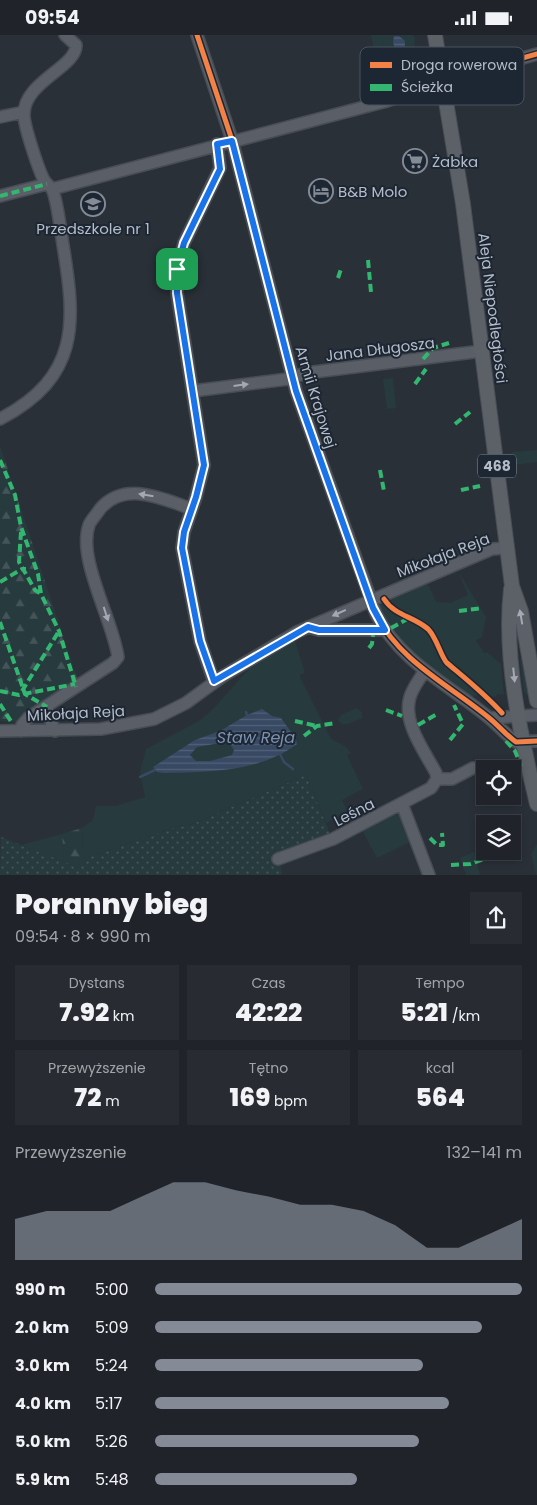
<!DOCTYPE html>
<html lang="pl">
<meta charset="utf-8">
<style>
body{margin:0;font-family:Poppins,sans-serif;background:#282c32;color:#f1f3f6;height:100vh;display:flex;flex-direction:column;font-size:19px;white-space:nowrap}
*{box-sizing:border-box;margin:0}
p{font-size:16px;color:#a2a4a8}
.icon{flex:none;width:28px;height:28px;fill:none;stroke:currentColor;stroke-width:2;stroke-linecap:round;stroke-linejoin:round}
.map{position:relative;height:840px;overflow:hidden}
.drawer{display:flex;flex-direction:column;background:#20242a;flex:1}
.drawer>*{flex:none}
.controls{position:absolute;left:476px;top:725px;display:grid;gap:10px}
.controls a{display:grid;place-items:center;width:45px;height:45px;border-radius:0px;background:#20242a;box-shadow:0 2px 8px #0003,0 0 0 1px #3d4147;font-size:25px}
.pin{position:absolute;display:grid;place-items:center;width:42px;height:42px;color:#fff;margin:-21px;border-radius:10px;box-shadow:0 2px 8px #0006}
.round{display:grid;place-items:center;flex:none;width:52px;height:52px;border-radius:0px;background:#282c32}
.head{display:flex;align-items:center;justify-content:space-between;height:85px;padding:0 15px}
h1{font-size:28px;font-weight:800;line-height:38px}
.metrics{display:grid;grid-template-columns:repeat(3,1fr);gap:8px;height:85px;padding:5px 15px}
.metrics div{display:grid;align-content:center;border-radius:0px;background:#282c32;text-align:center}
.metrics b{font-size:25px;font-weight:800}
.metrics small{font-size:14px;font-weight:400}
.metrics p{font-size:14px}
.chart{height:140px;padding:10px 15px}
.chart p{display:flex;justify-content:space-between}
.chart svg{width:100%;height:90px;margin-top:5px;fill:#848b96;opacity:.7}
ul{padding:0 15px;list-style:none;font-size:16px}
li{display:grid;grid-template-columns:80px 60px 1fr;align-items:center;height:38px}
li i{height:12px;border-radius:6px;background:#848b96}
.status{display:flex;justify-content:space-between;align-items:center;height:35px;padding:0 25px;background:#20242a;direction:ltr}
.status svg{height:14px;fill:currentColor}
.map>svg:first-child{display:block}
</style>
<div class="status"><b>09:54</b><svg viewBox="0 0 49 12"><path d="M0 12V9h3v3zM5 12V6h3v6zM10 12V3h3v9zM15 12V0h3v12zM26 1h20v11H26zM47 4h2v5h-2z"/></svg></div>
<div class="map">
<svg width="537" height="840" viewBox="0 0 537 840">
<defs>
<pattern id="forest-firs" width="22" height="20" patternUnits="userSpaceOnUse" patternTransform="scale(1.25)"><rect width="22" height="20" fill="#273a3e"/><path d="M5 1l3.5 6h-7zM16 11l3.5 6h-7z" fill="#445559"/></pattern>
<pattern id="garden-dots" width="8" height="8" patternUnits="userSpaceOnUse" patternTransform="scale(1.25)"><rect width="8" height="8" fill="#273a3e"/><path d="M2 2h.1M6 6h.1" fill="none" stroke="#445559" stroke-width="1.8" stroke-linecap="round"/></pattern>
<pattern id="water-rules" width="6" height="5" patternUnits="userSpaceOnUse" patternTransform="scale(1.25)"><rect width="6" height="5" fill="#384963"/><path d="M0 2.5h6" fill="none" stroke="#526178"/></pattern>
</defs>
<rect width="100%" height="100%" fill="#2a3038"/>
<path fill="#273a3e" d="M382 0H413L415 4 413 37 410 35C404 41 399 40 391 37L382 10Z
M393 343 396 373 387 374 383 344Z
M537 415V427L514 430 512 417Z
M458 536 486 582 482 602 476 605 484 618 487 617 501 629 504 660 497 659 496 662 479 660 471 662C450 647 373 596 381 566L422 549 423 551 428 549 436 567 450 568 468 560Z
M295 606 305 638 300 640V642L331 704 345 711 351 718 347 720 363 754 342 765 348 777 326 788 306 740 188 791 176 792 90 822H83L82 793 93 785 96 771H116L145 762 140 737 146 714 199 686 213 674 245 638 267 621Z
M522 622 523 624 529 661 524 657 520 624Z
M356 673 362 677V683L348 689H342L338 685 341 680Z
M396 779 399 780 410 807 377 823 362 795Z
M62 799 64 827 21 810Z
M537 809V840H536L531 819Z
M481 814 476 825 480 840H466L460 823Z"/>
<path fill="url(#forest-firs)" d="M371 0H382V10L391 37C399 40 404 41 410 35L413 37 404 47 383 56Z
M0 411 78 646 18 687 0 686Z
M82 793 83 822H90L80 833 64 827 62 799Z"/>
<path fill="url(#garden-dots)" d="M306 740 331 801 280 828 282 840H0L1 802 80 833 90 822 176 792 188 791Z"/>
<path fill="url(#water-rules)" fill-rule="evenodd" d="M394 1H399L405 6 404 30 401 33 393 7Z
M262 674 272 681 281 683 291 697 288 701 289 704H296L297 709C260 737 208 737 164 738L157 737 153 732 195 705 220 696 247 680ZM220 708 230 709 234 715 232 720 210 726H196L190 720 197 712Z"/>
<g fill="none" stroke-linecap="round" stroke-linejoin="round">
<path stroke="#384963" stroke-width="2.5" d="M246 677 247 680
M280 719 284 727 293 734
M140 742 155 735"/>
<defs>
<path id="minor" d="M197 0 232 105 296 356 376 579C399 626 449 650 488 682 498 690 506 700 516 707L537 706
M0 82 24 77
M52 154 387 66 466 39 537 19
M0 161 47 149
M193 356 288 344 306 338 482 316
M0 384C80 342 76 288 63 210 61 198 57 163 52 154 50 151 46 149 44 145 39 136 24 91 24 80 23 47 77 32 76 10L65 0
M308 592 319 595H385
M214 647 200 606 182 513 184 497 196 462 204 430 177 258V234L184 208 220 133 217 109
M47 672 49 682 55 696
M490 683 537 680
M0 696 101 694 154 684 186 668 223 641 297 597 492 514 507 513
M21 696 22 690 28 683 113 628 118 622C113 585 77 524 89 490 91 485 97 479 100 474 125 445 163 464 192 474
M437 744H452L473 733
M402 769 429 840
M278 824 333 804 431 753 437 744 436 738C425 717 402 687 410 662 413 652 420 644 425 635"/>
<path id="major" d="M435 0 463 169 512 551 521 576 537 666
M511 554C503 621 521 703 537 769"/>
</defs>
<use href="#minor" stroke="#484c53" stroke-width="14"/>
<use href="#major" stroke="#484c55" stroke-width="16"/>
<use href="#minor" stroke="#5a5e66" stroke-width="11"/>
<use href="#major" stroke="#5c6168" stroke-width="14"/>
<path stroke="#33b770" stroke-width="4" stroke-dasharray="8 4" stroke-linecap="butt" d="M0 161 47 149
M368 225 371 257
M338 243 341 234
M423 324 433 313 449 308
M415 349 426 334
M455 389 470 377
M0 425 15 460 21 492 38 539 41 559 59 596 76 652
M380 435 384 456
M461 455 480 451
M21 497 19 527 35 555 41 559
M0 547 22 534H26
M459 576 482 573
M0 587 25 659 47 672
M391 593 411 582
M369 613 372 609 373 600
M0 656 19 660 75 649
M22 656 59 596
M0 669 12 688
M386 675 402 681
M295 686 317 691
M418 690 437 679
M304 701 317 691 335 688
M450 705 463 689 454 670
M506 706 515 716 521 731
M430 803 437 810H443L442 798
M451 830 470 829 487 823"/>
<defs>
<path id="cycleway" d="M197 0 232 105 296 356 376 579C399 626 449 650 488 682 498 690 506 700 516 707L537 706
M466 39 537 19
M384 564C395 581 413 581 428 594 437 603 441 622 447 628 466 644 485 659 502 678"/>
</defs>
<use href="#cycleway" stroke="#1d2633" stroke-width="8"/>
<use href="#cycleway" stroke="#f48246" stroke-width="5"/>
</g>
<defs><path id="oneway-solid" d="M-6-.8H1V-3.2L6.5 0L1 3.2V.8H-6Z" transform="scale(1.25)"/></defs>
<g fill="#a2a9b5">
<use href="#oneway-solid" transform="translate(241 350) rotate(-7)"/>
<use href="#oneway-solid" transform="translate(146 460) rotate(-171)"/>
<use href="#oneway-solid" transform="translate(339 578) rotate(156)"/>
<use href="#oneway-solid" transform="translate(106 579) rotate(72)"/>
</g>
<g fill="#a2aab6">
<use href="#oneway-solid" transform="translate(521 582) rotate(-100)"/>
<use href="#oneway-solid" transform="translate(514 640) rotate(84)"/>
</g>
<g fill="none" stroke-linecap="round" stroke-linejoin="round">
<defs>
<path id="route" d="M232 106 296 356 373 573 385 595H319L308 592 214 646 200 606 182 513 184 497 196 462 204 430 177 258V234L184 208 220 134 217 109Z"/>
</defs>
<use href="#route" stroke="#fff" stroke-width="10"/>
<use href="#route" stroke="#1a73e8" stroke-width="6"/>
</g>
<defs>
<symbol id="supermarket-ring" viewBox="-11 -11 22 22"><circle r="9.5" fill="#1d2633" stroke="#848b96" stroke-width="1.5"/><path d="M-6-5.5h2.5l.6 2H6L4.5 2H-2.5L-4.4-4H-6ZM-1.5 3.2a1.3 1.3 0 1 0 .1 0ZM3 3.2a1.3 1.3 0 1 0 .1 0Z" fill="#848b96"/></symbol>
<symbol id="hotel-ring" viewBox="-11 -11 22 22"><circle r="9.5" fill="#1d2633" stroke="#848b96" stroke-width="1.5"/><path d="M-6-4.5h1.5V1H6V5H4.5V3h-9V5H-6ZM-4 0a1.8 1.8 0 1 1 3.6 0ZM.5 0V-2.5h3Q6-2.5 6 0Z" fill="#848b96"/></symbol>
<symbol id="school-ring" viewBox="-11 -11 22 22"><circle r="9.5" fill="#1d2633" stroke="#848b96" stroke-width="1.5"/><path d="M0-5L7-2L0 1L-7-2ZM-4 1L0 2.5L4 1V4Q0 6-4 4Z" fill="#848b96"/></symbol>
</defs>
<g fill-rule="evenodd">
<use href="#supermarket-ring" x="401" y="112" width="28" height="28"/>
<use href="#hotel-ring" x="307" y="142" width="28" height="28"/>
<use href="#school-ring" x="79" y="155" width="28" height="28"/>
</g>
<g text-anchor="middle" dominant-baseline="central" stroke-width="4" stroke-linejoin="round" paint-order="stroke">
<rect fill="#1d2633" stroke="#878f9c" stroke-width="1" x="478" y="419.5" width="38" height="23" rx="4"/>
<g font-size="14" font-weight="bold" fill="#b4bcc9">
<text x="497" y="431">468</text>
</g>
<g font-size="15" fill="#b4bcc9" stroke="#1d2633" text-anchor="start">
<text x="432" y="126">Żabka</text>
<text x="338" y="156">B&amp;B Molo</text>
<text x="93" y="193" text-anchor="middle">Przedszkole nr 1</text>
</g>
<g font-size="15" fill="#b4bcc9" stroke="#1d2633">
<text transform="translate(493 273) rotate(83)">Aleja Niepodległości</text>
<text transform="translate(380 314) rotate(-7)">Jana Długosza</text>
<text transform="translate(316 362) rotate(73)">Armii Krajowej</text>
<text transform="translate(443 520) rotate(-21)">Mikołaja Reja</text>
<text transform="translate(76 678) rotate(-3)">Mikołaja Reja</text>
<text transform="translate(354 777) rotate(-27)">Leśna</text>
</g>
<g font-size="16" font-style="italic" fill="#7c92b1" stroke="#1d2633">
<text x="256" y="702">Staw Reja</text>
</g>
</g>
<rect x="360" y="12" width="164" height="58" rx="8" fill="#1d2633" stroke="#4a5360" stroke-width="1"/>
<rect x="370" y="27" width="22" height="6" fill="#f48246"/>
<rect x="370" y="49" width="22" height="7" fill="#33b770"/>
<g font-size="14" fill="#b4bcc9">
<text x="401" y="35">Droga rowerowa</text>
<text x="401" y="57">Ścieżka</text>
</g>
</svg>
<div class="controls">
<a><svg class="icon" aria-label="locate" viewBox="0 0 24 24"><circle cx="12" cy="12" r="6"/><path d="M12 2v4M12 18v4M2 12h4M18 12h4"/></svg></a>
<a><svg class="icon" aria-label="layers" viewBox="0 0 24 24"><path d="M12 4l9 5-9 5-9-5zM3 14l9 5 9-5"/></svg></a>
</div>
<div class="pin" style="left:177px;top:234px;background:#1e9e55"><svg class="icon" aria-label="arrive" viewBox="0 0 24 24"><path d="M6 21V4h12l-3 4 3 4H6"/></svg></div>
</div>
<section class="drawer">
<div class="head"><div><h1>Poranny bieg</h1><p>09:54 · 8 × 990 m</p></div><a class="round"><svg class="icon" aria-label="share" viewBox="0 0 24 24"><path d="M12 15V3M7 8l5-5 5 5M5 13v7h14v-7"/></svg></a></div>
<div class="metrics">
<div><p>Dystans</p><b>7.92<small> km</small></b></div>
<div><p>Czas</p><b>42:22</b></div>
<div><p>Tempo</p><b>5:21<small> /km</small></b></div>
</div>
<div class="metrics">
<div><p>Przewyższenie</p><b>72<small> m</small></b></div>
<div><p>Tętno</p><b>169<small> bpm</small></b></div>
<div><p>kcal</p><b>564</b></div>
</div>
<div class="chart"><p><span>Przewyższenie</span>132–141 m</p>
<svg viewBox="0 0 160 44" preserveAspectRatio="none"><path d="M0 44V24L10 20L20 20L30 20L40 13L50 6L60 6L70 10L80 13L90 17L100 17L110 20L120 27L130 38L140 38L150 31L160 24V44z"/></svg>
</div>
<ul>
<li><b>990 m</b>5:00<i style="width:100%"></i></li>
<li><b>2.0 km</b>5:09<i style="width:89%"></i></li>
<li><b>3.0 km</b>5:24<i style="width:73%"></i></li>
<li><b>4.0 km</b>5:17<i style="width:80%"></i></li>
<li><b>5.0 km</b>5:26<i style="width:72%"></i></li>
<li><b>5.9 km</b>5:48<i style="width:55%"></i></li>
</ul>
</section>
